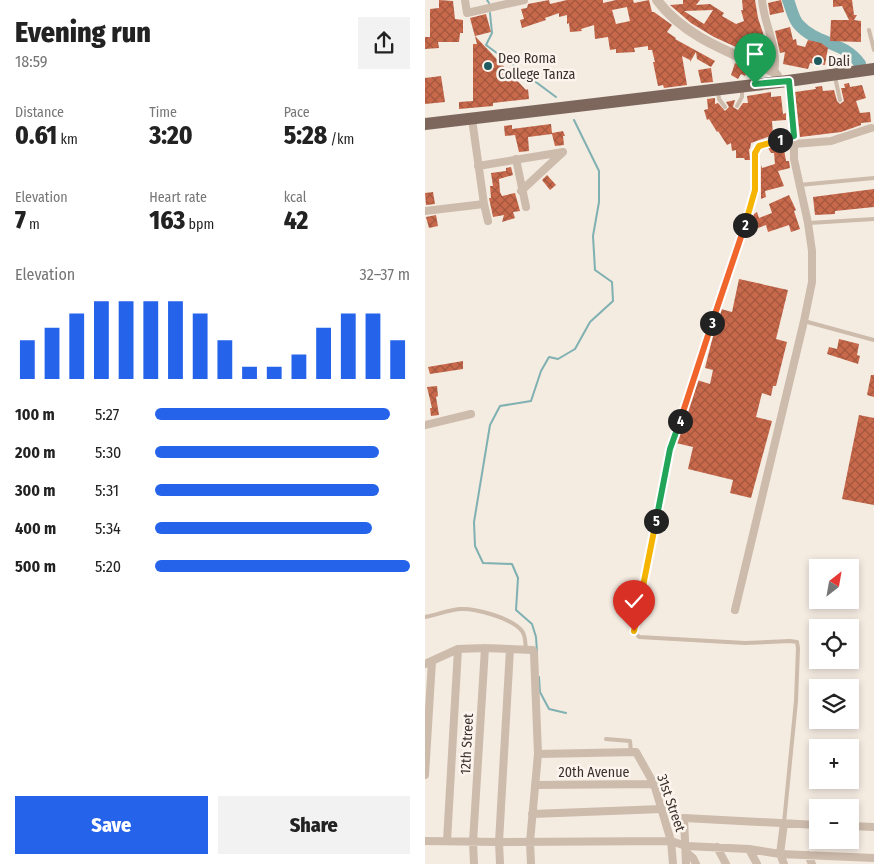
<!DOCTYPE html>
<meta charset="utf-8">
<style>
body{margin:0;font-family:"Fira Sans Condensed",sans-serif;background:#f2f2f2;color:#222;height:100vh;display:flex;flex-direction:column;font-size:19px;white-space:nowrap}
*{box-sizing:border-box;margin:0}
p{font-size:16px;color:#767676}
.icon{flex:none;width:28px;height:28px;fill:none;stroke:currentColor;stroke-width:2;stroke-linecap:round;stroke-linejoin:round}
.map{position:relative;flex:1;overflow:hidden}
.sheet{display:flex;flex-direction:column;background:#fff;width:425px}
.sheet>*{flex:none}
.needle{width:32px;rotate:31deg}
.controls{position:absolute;left:384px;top:559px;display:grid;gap:10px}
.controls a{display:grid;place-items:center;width:50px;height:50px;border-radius:0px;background:#fff;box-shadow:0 2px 8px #0003;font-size:25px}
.pin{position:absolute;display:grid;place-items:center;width:42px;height:42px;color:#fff;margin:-51px -21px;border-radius:50% 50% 50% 0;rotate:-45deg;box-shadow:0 0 5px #0007}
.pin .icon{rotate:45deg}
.km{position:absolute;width:25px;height:25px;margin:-12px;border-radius:50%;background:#222;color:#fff;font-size:14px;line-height:25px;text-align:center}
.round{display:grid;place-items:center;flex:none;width:52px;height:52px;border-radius:0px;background:#f2f2f2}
.headline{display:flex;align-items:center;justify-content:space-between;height:85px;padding:0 15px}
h1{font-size:28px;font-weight:800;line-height:38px}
.stats{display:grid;grid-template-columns:repeat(3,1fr);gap:8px;height:85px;padding:5px 15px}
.stats div{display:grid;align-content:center}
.stats b{font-size:25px;font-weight:800}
.stats small{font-size:14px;font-weight:400}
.stats p{font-size:14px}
.chart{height:140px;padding:10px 15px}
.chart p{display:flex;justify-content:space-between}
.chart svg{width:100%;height:90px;margin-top:5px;stroke:#2563eb;stroke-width:6}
.primary-button{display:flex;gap:10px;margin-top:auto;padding:10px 15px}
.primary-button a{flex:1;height:58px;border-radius:0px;background:#2563eb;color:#fff;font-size:20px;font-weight:800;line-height:58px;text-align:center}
.primary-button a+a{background:#f2f2f2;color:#222}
ul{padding:0 15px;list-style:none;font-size:16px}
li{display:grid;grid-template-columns:80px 60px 1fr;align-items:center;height:38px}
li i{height:12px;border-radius:6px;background:#2563eb}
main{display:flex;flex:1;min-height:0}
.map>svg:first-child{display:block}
</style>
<main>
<section class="sheet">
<div class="headline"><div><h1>Evening run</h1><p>18:59</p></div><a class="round"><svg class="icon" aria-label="share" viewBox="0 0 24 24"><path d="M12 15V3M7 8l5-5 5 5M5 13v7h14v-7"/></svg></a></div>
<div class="stats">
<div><p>Distance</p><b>0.61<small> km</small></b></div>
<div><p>Time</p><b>3:20</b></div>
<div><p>Pace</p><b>5:28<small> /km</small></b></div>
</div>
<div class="stats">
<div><p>Elevation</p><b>7<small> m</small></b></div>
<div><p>Heart rate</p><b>163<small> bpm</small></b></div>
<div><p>kcal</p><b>42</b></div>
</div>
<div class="chart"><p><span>Elevation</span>32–37 m</p>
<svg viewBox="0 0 160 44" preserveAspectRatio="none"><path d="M5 44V25M15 44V19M25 44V12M35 44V6M45 44V6M55 44V6M65 44V6M75 44V12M85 44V25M95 44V38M105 44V38M115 44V32M125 44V19M135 44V12M145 44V12M155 44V25"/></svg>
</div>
<ul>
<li><b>100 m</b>5:27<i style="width:92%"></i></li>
<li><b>200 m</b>5:30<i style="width:88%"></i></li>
<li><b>300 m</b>5:31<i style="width:88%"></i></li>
<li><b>400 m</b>5:34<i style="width:85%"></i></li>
<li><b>500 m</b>5:20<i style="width:100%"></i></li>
</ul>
<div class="primary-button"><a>Save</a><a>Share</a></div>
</section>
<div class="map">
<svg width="449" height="864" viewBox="0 0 449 864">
<defs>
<pattern id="building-cross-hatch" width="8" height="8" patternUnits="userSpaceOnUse" patternTransform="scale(1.25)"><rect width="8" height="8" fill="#c8694b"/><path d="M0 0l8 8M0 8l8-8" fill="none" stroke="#a4573f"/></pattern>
</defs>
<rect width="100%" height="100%" fill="#f4ebe1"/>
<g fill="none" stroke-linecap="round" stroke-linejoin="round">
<path stroke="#7fb0b2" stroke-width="2" d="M62 0 64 3
M65 13 67 33 61 45 131 97
M112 652 111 637 107 624 91 610 93 578 87 564 58 563 50 546 49 522 65 425 75 406 106 401 116 371 124 357 133 359 150 349 165 322 188 301 187 282 170 270 168 236 174 202V171L149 120
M114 677 115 692 124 709 141 713"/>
<path stroke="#7fb0b2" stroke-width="12" d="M363 0C366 7 368 19 374 25 392 45 419 41 435 64"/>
</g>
<path fill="url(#building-cross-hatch)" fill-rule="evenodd" d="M14 0 28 1 30 19 38 20V33H35L34 42H13L14 48 0 49V37H5V9L14 8Z
M124 0 125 4 142 0H178V3L191 0H208L209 3 224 0 227 12H229L247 25 242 32 251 38 250 39 290 61 286 67 272 59 271 52 265 62V60L257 56 262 85 239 88 238 85 233 86 228 62H230L227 50H223V46L209 48 210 52 191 53V49L185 50 183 37 170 39 169 25 156 29 157 31 145 32 144 23 142 24V15L134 17V13L120 18 121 20 97 28 95 20 99 19 96 9 102 8 103 4ZM202 7 205 21 191 24 187 10Z
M258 0H275L271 5 285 4 299 13 297 16 311 24 319 21 316 10H318L317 0H330L333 18 342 45 338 53 344 54V62L289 37 266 23 245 5 258 4ZM288 10 279 24 259 11Z
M356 0 359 12 345 15 343 3Z
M408 0H427L429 15H432L429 20 436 21V42L405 41 406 20H424L417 6 408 7Z
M61 14 66 32 50 36 101 90 103 89 104 99 68 103V106L34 109V102L48 101V44H52L45 18Z
M365 27 368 40 371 39 372 45 380 47 383 40 396 43 403 48 400 65 385 63 383 69 358 64 360 52 355 53 350 31Z
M310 63 323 70 320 76 316 74 313 79 306 75Z
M286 68 288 82 276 83 273 70Z
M16 76 20 102 0 104V78Z
M424 83 425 87 437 85 441 98 431 101 435 113 445 112 446 122 436 123V125L416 132 375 137 370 92 391 89 390 87 397 86 398 91 409 90 412 101 415 104 419 101 416 88H420L419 84Z
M346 92V97L356 96 358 114 361 113V120L347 121 348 135 326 143 325 149H324L325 160H320L319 158H311V150L307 151 306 143 302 145 293 131 292 132 284 119 282 120 279 110 283 109 282 99 290 98V104L293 103 300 111 304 107 301 102 310 100 308 107 313 110 318 103H323L322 96Z
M126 124 127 133 138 131 140 136H138L139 145 130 146 127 134 103 137 104 151 94 152 90 135 80 136 79 126 87 125V129Z
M358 144 361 161H364L365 168 353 171 359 186 340 191 341 197 336 199V165L337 168 350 164 349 153H346L343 148Z
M86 167 88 175 74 179 75 192 77 196 90 193 95 211 88 212 90 218 77 222 79 215 68 217 64 198H66L65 186H68L66 173 81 171V168Z
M122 175 131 185 125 190 117 180Z
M449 189V207L410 211V214L390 215 388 197Z
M8 192 10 204 1 205 0 193Z
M364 195 371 210 369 211 375 229 366 232 364 225 343 232 341 225 323 232 329 214 332 212 334 218 347 213 344 204Z
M11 215 13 226 4 228 1 217Z
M314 279 363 290 351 339 362 342 351 386H348L346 396 337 393 331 417 347 421 326 498 305 493 308 480 263 469 268 447 251 443 272 380 285 384 288 370 280 368 291 324 296 309 307 312Z
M414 339 434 344 432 355 435 356 433 364 402 354 404 347 412 349Z
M38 361V369L5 374 3 367Z
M446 375H449V397L442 395Z
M12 386 13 396 11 397 14 415 6 416 5 408H7L2 387Z
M434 415 449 418V505L417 499Z"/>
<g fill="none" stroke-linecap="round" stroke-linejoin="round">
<path stroke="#cdbbac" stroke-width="4" d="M444 30 449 50
M410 77 415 100
M293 91 294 99 300 107
M312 106 317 97V90
M374 185 449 178
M384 223 449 219
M319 228 245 449 209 631 214 637 320 643 365 641 372 642 373 648 371 701 359 823
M379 321 449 340
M0 617C11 615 23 610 35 609 50 608 87 618 97 631 101 636 100 643 101 650
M181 739 205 741 206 752"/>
<path stroke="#cdbbac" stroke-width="8" d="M40 0 42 13 99 0
M337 0C339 25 354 48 349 72
M47 119 59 204 63 221
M369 144 406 141 446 128
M91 159 101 207
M53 166 138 152 96 191
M0 211 59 204
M319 228 330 190 331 150C337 140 358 139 369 136
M0 425 46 414
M310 610 379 321 387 282V251L383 223 369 159V136L363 81
M0 664 33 649 60 648 108 650 109 653 113 754
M0 775 7 661
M110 785 229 784
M107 814 237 809
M359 823 355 854 359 864
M425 826 449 827
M0 841 74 842 246 841 261 846 324 849
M22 841 33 649
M292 847 301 864
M261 852 268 858 271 864
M383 855 387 864
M49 864 48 842 60 648
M75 864 74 842 85 649
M106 864 105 842 113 754 211 752 229 784 246 841 248 864
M261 864 259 818 392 825
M332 864 324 849 355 854 449 858"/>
<path stroke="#cdbbac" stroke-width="10" d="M232 0C260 38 308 53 349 72L352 76V82"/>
<path stroke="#7d675c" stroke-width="12" d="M0 124 363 81 449 69"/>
</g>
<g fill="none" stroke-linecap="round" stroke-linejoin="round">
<defs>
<path id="split-1" d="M330 84 364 81 369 136 355 140"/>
<path id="split-2" d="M320 225 330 190V153L334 146 355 140"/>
<path id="split-3" d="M287 323 320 225"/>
<path id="split-4" d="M255 421 287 323"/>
<path id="split-5" d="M231 521 245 449 255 421"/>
<path id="split-6" d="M209 631 231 521"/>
</defs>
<use href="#split-1" stroke="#fff" stroke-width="10"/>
<use href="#split-2" stroke="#fff" stroke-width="10"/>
<use href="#split-3" stroke="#fff" stroke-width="10"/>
<use href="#split-4" stroke="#fff" stroke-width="10"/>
<use href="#split-5" stroke="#fff" stroke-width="10"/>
<use href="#split-6" stroke="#fff" stroke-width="10"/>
<use href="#split-1" stroke="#22a559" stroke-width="6"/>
<use href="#split-2" stroke="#f5b400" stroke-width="6"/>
<use href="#split-3" stroke="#f0652b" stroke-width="6"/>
<use href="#split-4" stroke="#f0652b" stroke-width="6"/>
<use href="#split-5" stroke="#22a559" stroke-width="6"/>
<use href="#split-6" stroke="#f5b400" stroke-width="6"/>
</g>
<g fill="#1f5a5e" stroke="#fbf5ee" stroke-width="2">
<circle cx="393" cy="61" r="5"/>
<circle cx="63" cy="66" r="5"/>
</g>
<g text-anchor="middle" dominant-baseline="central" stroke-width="5" stroke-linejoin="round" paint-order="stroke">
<g font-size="14" fill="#3b302b" stroke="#fbf5ee" text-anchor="start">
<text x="73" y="58">Deo Roma<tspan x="73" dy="16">College Tanza</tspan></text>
<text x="403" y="61">Dali</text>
</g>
<g font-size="14" fill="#3b302b" stroke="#fbf5ee">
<text transform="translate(42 744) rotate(-87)">12th Street</text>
<text x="169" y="772">20th Avenue</text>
<text transform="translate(246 803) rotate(71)">31st Street</text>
</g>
</g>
</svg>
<div class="controls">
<a><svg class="needle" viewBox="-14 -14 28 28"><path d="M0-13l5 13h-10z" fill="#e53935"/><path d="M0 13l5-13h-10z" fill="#767676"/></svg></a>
<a><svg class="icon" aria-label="locate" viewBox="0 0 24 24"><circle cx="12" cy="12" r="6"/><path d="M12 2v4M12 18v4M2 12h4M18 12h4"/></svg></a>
<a><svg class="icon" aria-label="layers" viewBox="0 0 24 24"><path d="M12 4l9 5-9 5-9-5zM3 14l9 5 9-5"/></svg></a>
<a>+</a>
<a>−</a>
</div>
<div class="pin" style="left:330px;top:84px;background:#1e9e55"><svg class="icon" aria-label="arrive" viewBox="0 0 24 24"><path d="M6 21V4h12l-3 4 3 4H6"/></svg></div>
<div class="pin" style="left:209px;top:631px;background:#d93025"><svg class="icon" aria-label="check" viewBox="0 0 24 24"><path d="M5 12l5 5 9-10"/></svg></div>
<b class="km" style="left:355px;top:140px">1</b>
<b class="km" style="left:320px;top:225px">2</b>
<b class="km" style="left:287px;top:323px">3</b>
<b class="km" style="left:255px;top:421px">4</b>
<b class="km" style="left:231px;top:521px">5</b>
</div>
</main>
